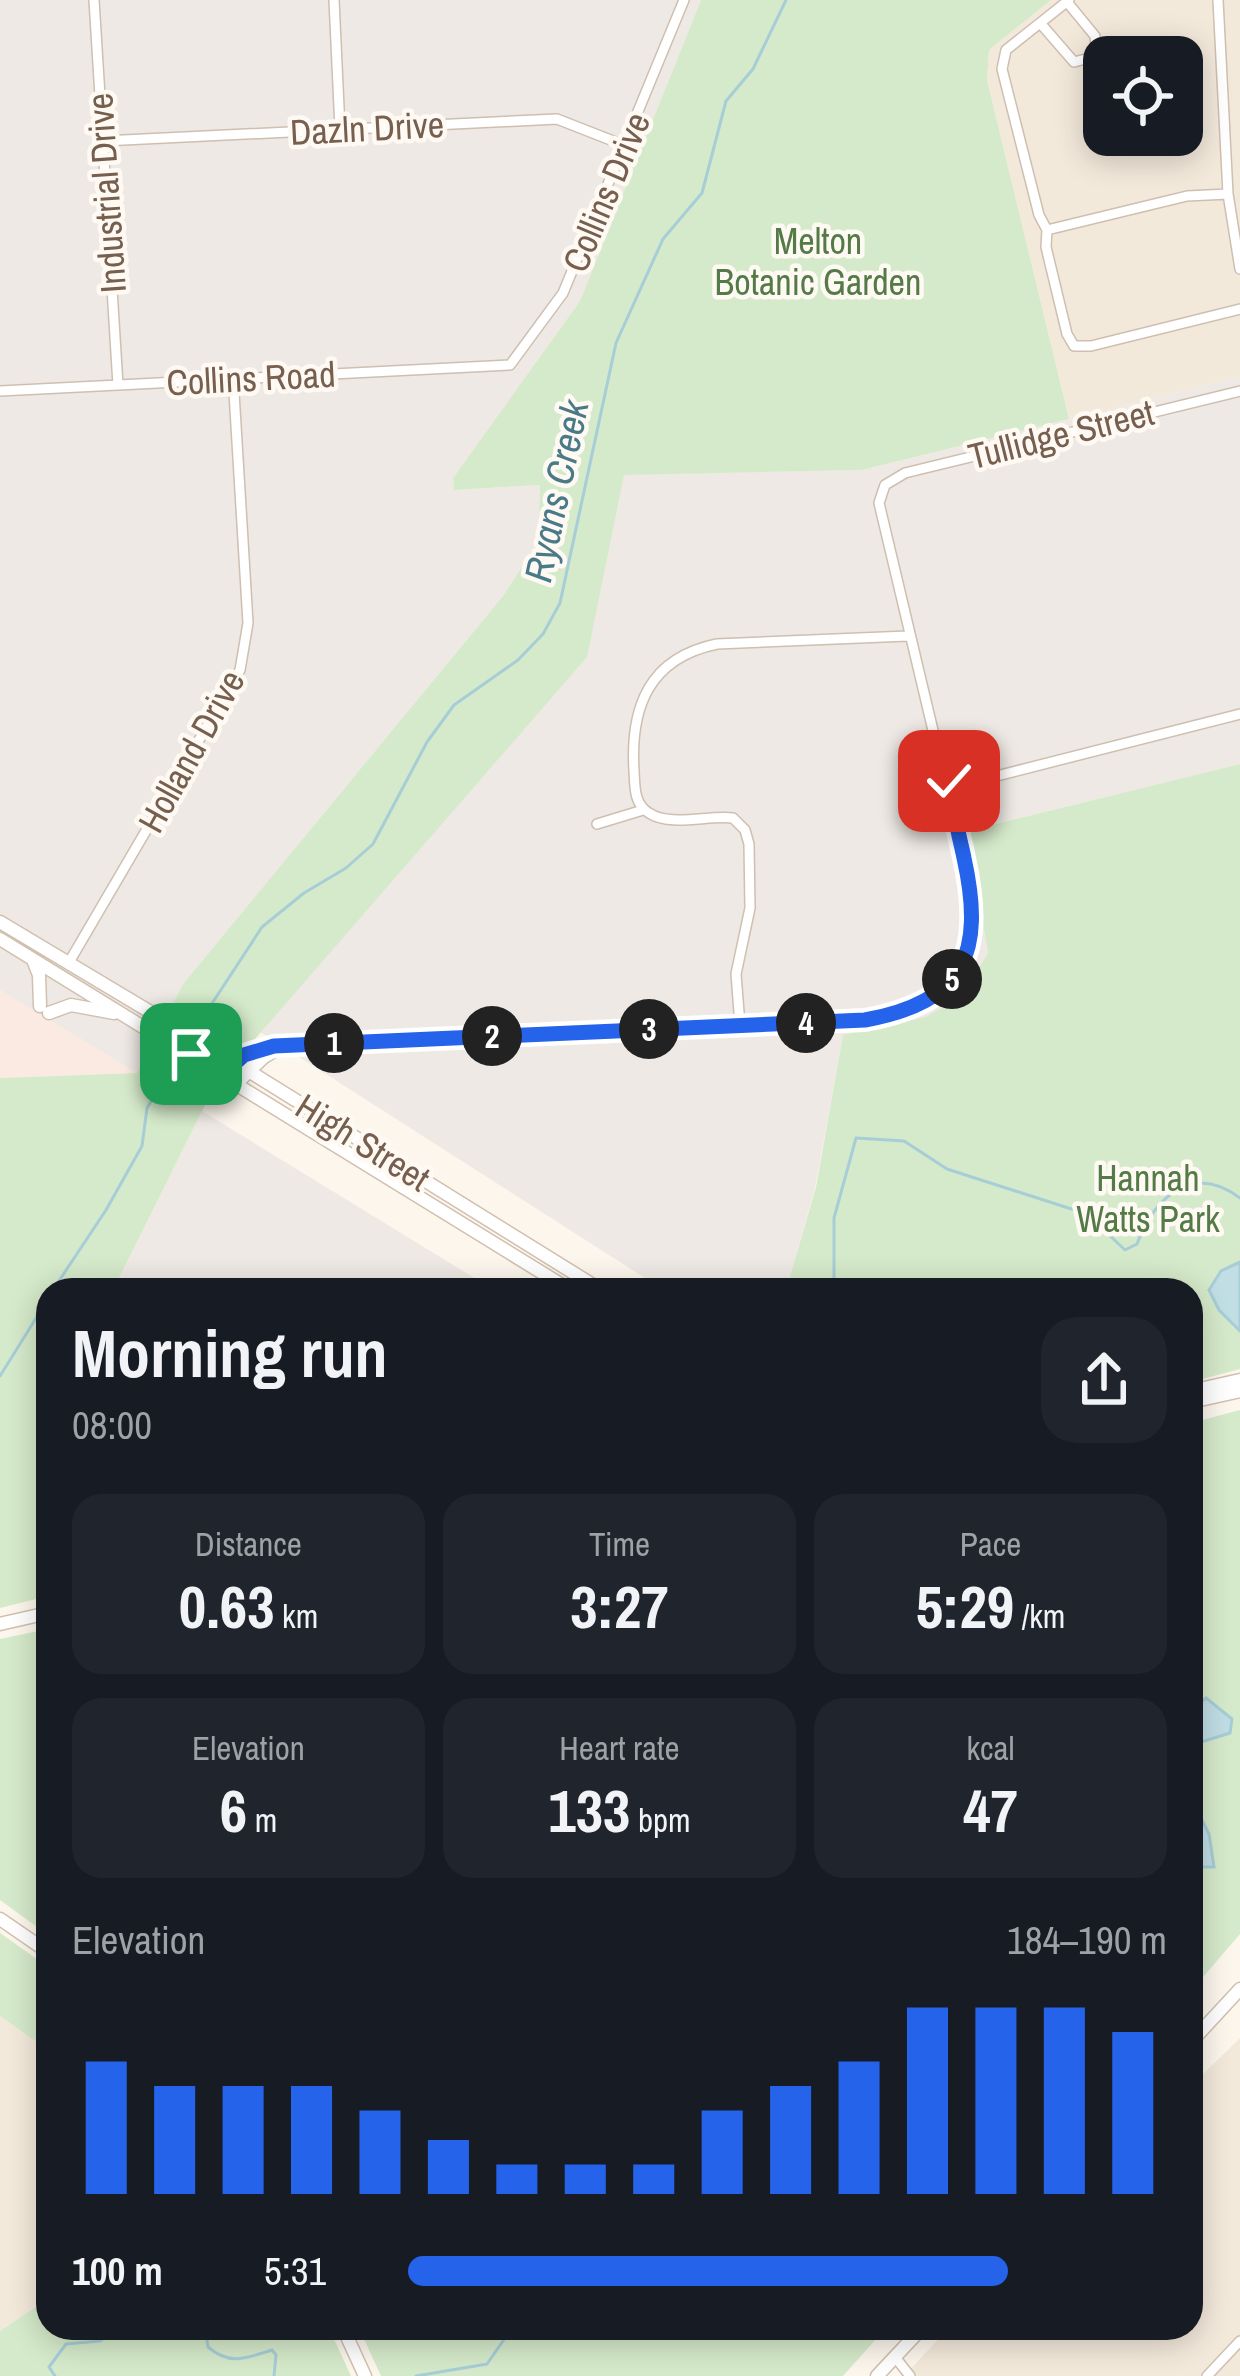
<!DOCTYPE html>
<meta charset="utf-8">
<style>
body{margin:0;font-family:"Archivo Narrow",sans-serif;background:#20242c;color:#f1f3f6;height:100vh;display:flex;flex-direction:column;font-size:45px;white-space:nowrap}
*{box-sizing:border-box;margin:0}
p{font-size:39px;color:#9ea1a6}
.icon{flex:none;width:66px;height:66px;fill:none;stroke:currentColor;stroke-width:2;stroke-linecap:round;stroke-linejoin:round}
.map{position:relative;flex:1;overflow:hidden}
.drawer{position:absolute;left:36px;top:1278px;width:1167px;height:1062px;display:flex;flex-direction:column;background:#171b24;border-radius:36px;box-shadow:0 6px 30px #0003}
.drawer>*{flex:none}
.controls{position:absolute;left:1083px;top:36px;display:grid;gap:24px}
.controls a{display:grid;place-items:center;width:120px;height:120px;border-radius:24px;background:#171b24;box-shadow:0 6px 30px #0003;font-size:60px}
.pin{position:absolute;display:grid;place-items:center;width:102px;height:102px;color:#fff;margin:-51px;border-radius:24px;box-shadow:0 6px 18px #0006}
.km{position:absolute;width:60px;height:60px;margin:-30px;border-radius:50%;background:#222;color:#fff;font-size:33px;line-height:60px;text-align:center}
.round{display:grid;place-items:center;flex:none;width:126px;height:126px;border-radius:36px;background:#20242c}
.head{display:flex;align-items:center;justify-content:space-between;height:204px;padding:0 36px}
h1{font-size:66px;font-weight:800;line-height:90px}
.figures{display:grid;grid-template-columns:repeat(3,1fr);gap:18px;height:204px;padding:12px 36px}
.figures div{display:grid;align-content:center;border-radius:30px;background:#20242c;text-align:center}
.figures b{font-size:60px;font-weight:800}
.figures small{font-size:33px;font-weight:400}
.figures p{font-size:33px}
.chart{height:336px;padding:24px 36px}
.chart p{display:flex;justify-content:space-between}
.chart svg{width:100%;height:216px;margin-top:12px;stroke:#2563eb;stroke-width:6}
ul{padding:0 36px;list-style:none;font-size:39px}
li{display:grid;grid-template-columns:192px 144px 1fr;align-items:center;height:90px}
li i{height:30px;border-radius:15px;background:#2563eb}
.map>svg:first-child{display:block}
</style>
<div class="map">
<svg width="1240" height="2376" viewBox="0 0 1240 2376">
<rect width="100%" height="100%" fill="#fcf6ec"/>
<path fill="#f3e9db" fill-rule="evenodd" d="M1051 0H1240V377L1069 419 987 80 989 50ZM1104 57H1182V135H1104Z
M0 2016 48 2050V2287L37 2306 0 2331Z
M1240 2038V2376H904L949 2328H1191V2086Z"/>
<path fill="#fbeae1" d="M0 990 137 1073 0 1078Z"/>
<path fill="#eee9e4" d="M0 0H701L580 301 453 478 454 490 540 485 538 542 503 596 183 984 137 1073 0 990Z
M1240 377V764L967 831 988 953 961 997 926 1018 843 1036 815 1188 786 1290H669L656 1285 260 1032 624 474 862 470Z
M202 1111 494 1290H113Z"/>
<path fill="#d5eaca" d="M701 0H1051L989 50 987 80 1069 419 862 470 624 475 587 657 215 1085 113 1290H48V1596L0 1608V1078L137 1073 183 984 503 596 538 542 540 485 454 490 453 478 580 301Z
M1240 764V1369L1191 1382V1290H786L816 1187 843 1035 926 1017 961 997 988 953 967 831Z
M1240 1410V1934L1191 1991V1423Z
M48 1629V1935L0 1900V1639Z
M0 1933 48 1967V2050L0 2016Z
M48 2287V2328H329L351 2376H0V2331L37 2306Z
M359 2328H886L843 2376H381Z"/>
<path fill="#c1dee5" stroke="#a7cdd7" stroke-width="3" d="M1240 1262V1331L1219 1310 1209 1290 1221 1271Z
M1206 1698 1232 1719 1230 1733 1201 1742 1197 1753 1201 1772 1191 1786V1710Z
M1191 1798 1209 1834 1214 1867H1191Z"/>
<g fill="none" stroke-linecap="round" stroke-linejoin="round">
<path stroke="#a7cdd7" stroke-width="3" d="M194 1031 262 927 304 893 346 868 373 844 427 742 454 705 518 660 543 634 560 603 616 343 663 239 702 193 726 101 753 69 786 0
M53 1290 106 1210 142 1146 147 1108 180 1054
M834 1290V1218L856 1138 904 1141 947 1169 1087 1214 1125 1250 1137 1244C1155 1197 1192 1162 1240 1198
M0 1376 48 1299
M205 2328 208 2347C230 2366 246 2358 272 2350L276 2355 274 2376
M55 2376 49 2367 66 2344 100 2341 117 2328
M416 2376 487 2364 512 2328"/>
<defs>
<path id="street" d="M94 0 118 385
M334 0 340 129
M1069 0 1006 50 1002 69 1039 215 1047 230 1046 247 1067 334 1074 346H1091L1240 309
M1218 0 1228 194 1240 269
M1041 24 1074 62 1097 56 1095 36 1067 2
M103 141 557 119 626 146
M1047 230 1187 196 1228 194
M0 391 510 365 563 293 684 0
M960 794 940 760 879 503 885 485 905 473 1240 391
M597 824 643 810
M68 964 240 670 248 623 233 376
M740 1025 736 974 750 908 749 844 745 830 733 818C708 815 670 827 649 813 634 804 635 788 634 771 630 707 649 658 717 644L908 636
M223 1074 245 1055 275 1046 865 1020C902 1013 937 1004 959 969 1001 901 931 825 969 783L1240 714
M238 1084 264 1059 286 1045
M895 2357 910 2376
M1207 2376 1240 2341"/>
<path id="secondary" d="M0 922 234 1062 601 1290
M0 939 570 1290
M33 960 39 975 40 1006
M49 1013 71 1005 114 1013
M1191 1391 1240 1380
M1191 1402 1240 1391
M0 1624 48 1613
M0 1919 48 1952
M1191 2042 1240 1989
M343 2328 365 2376
M877 2376 922 2328"/>
</defs>
<use href="#street" stroke="#cebfb1" stroke-width="12"/>
<use href="#secondary" stroke="#d1c0af" stroke-width="15"/>
<use href="#street" stroke="#fff" stroke-width="9"/>
<use href="#secondary" stroke="#fff" stroke-width="12"/>
</g>
<g fill="none" stroke-linecap="round" stroke-linejoin="round">
<defs>
<path id="route" d="M191 1054 223 1074 244 1055 274 1046 865 1020C965 1002 985 953 964 858 960 837 951 815 960 794L949 781"/>
</defs>
<use href="#route" stroke="#fff" stroke-width="24"/>
<use href="#route" stroke="#2563eb" stroke-width="15"/>
</g>
<g text-anchor="middle" dominant-baseline="central" stroke-width="9" stroke-linejoin="round" paint-order="stroke">
<g font-size="36" fill="#775f4f" stroke="#fefaf3">
<text transform="translate(367 128) rotate(-3)">Dazln Drive</text>
<text transform="translate(606 192) rotate(-67)">Collins Drive</text>
<text transform="translate(106 193) rotate(-94)">Industrial Drive</text>
<text transform="translate(251 378) rotate(-3)">Collins Road</text>
<text transform="translate(1061 434) rotate(-14)">Tullidge Street</text>
<text transform="translate(191 751) rotate(-61)">Holland Drive</text>
<text transform="translate(363 1142) rotate(32)">High Street</text>
</g>
<g font-size="36" fill="#547b47" stroke="#fefaf3">
<text x="818" y="241">Melton<tspan x="818" dy="41">Botanic Garden</tspan></text>
<text x="1148" y="1178">Hannah<tspan x="1148" dy="41">Watts Park</tspan></text>
</g>
<g font-size="39" font-style="italic" fill="#4a7a88" stroke="#fefaf3">
<text transform="translate(556 491) rotate(-78)">Ryans Creek</text>
</g>
</g>
</svg>
<div class="controls">
<a><svg class="icon" aria-label="locate" viewBox="0 0 24 24"><circle cx="12" cy="12" r="6"/><path d="M12 2v4M12 18v4M2 12h4M18 12h4"/></svg></a>
</div>
<div class="pin" style="left:191px;top:1054px;background:#1e9e55"><svg class="icon" aria-label="arrive" viewBox="0 0 24 24"><path d="M6 21V4h12l-3 4 3 4H6"/></svg></div>
<div class="pin" style="left:949px;top:781px;background:#d93025"><svg class="icon" aria-label="check" viewBox="0 0 24 24"><path d="M5 12l5 5 9-10"/></svg></div>
<b class="km" style="left:334px;top:1043px">1</b>
<b class="km" style="left:492px;top:1036px">2</b>
<b class="km" style="left:649px;top:1029px">3</b>
<b class="km" style="left:806px;top:1023px">4</b>
<b class="km" style="left:952px;top:979px">5</b>
<section class="drawer">
<div class="head"><div><h1>Morning run</h1><p>08:00</p></div><a class="round"><svg class="icon" aria-label="share" viewBox="0 0 24 24"><path d="M12 15V3M7 8l5-5 5 5M5 13v7h14v-7"/></svg></a></div>
<div class="figures">
<div><p>Distance</p><b>0.63<small> km</small></b></div>
<div><p>Time</p><b>3:27</b></div>
<div><p>Pace</p><b>5:29<small> /km</small></b></div>
</div>
<div class="figures">
<div><p>Elevation</p><b>6<small> m</small></b></div>
<div><p>Heart rate</p><b>133<small> bpm</small></b></div>
<div><p>kcal</p><b>47</b></div>
</div>
<div class="chart"><p><span>Elevation</span>184–190 m</p>
<svg viewBox="0 0 160 44" preserveAspectRatio="none"><path d="M5 44V17M15 44V22M25 44V22M35 44V22M45 44V27M55 44V33M65 44V38M75 44V38M85 44V38M95 44V27M105 44V22M115 44V17M125 44V6M135 44V6M145 44V6M155 44V11"/></svg>
</div>
<ul>
<li><b>100 m</b>5:31<i style="width:79%"></i></li>
</ul>
</section>
</div>
